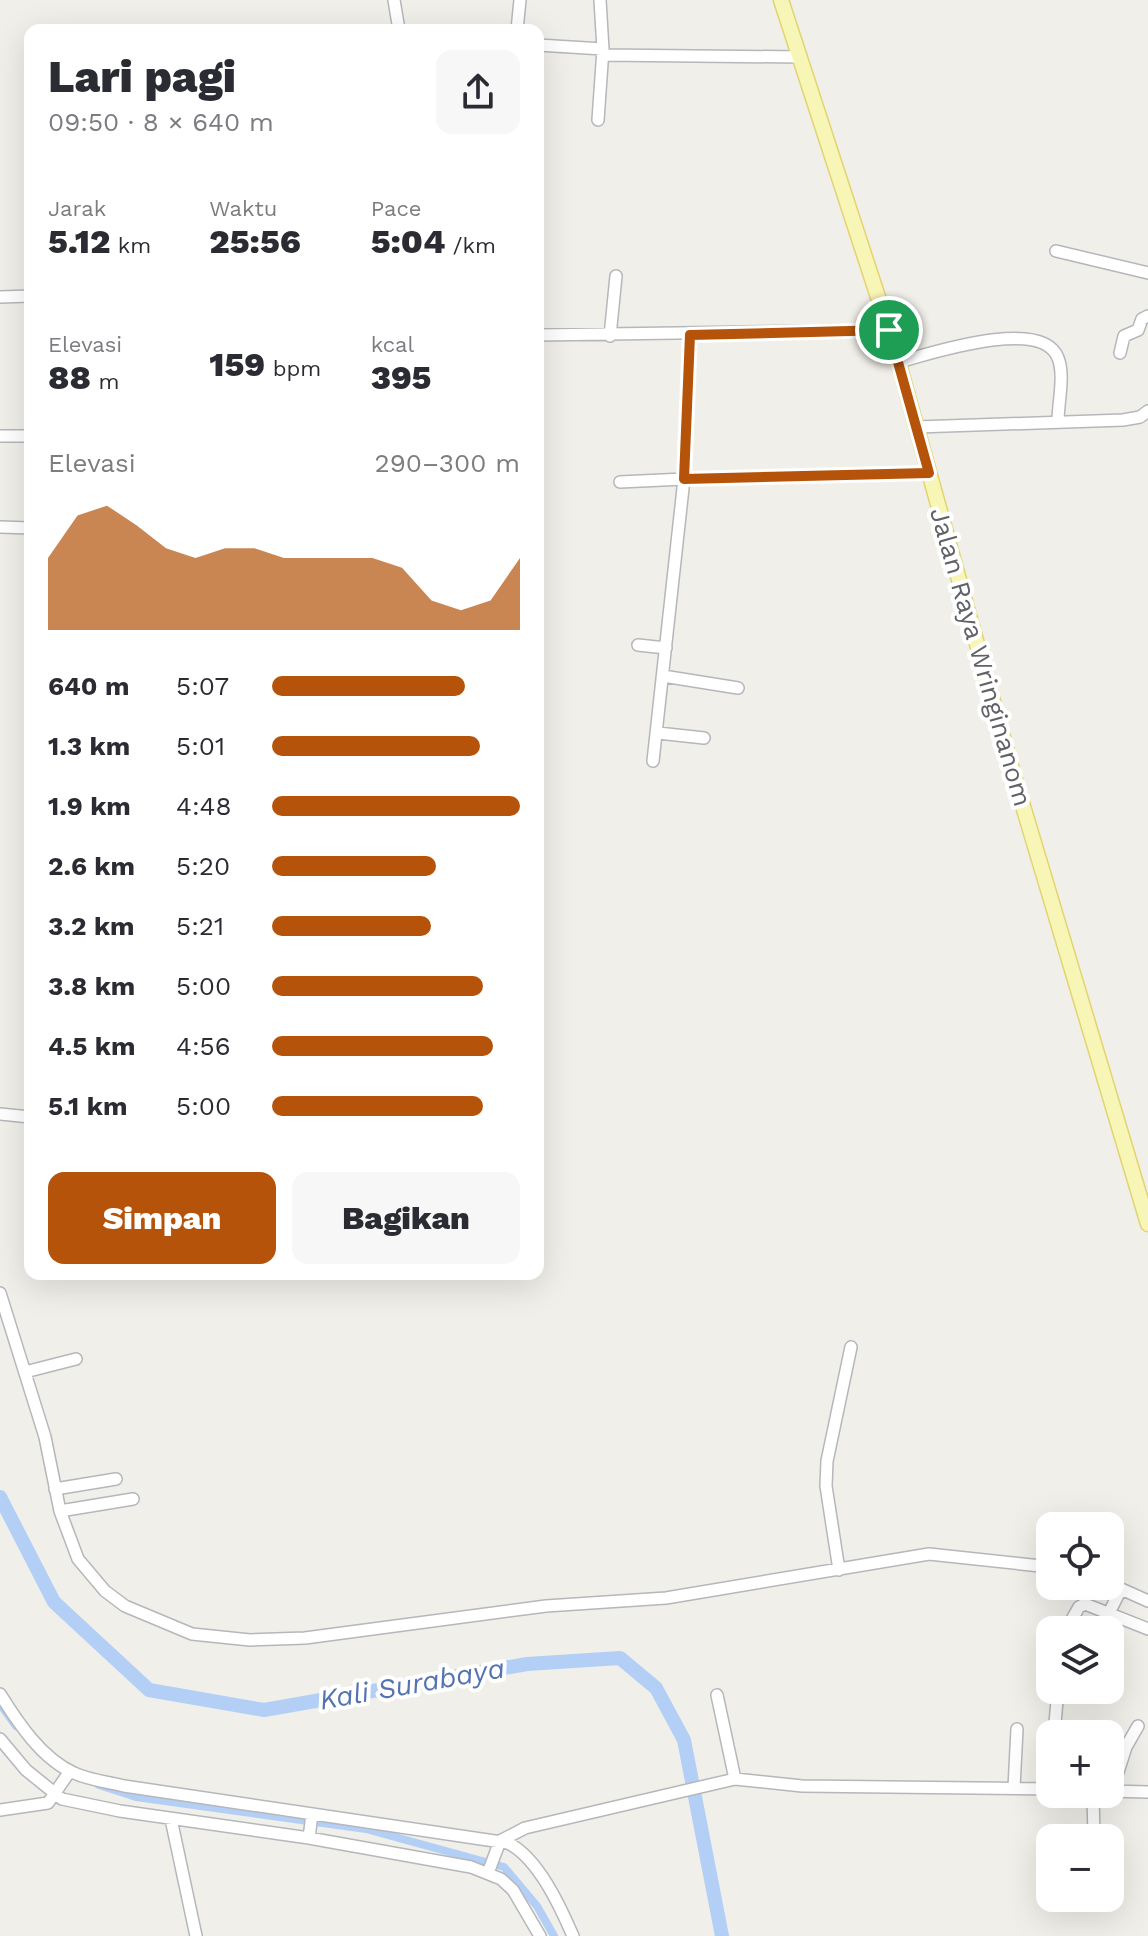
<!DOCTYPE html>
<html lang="id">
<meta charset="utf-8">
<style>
body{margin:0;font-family:"Work Sans",sans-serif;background:#f7f7f7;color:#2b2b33;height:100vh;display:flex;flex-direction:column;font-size:30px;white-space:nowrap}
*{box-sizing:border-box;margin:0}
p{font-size:26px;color:#7c7c81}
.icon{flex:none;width:44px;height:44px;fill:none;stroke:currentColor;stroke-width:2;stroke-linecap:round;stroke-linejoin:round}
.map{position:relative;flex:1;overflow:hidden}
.sheet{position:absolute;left:24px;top:24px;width:520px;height:1256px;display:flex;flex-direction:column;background:#fff;border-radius:16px;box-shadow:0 8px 32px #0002}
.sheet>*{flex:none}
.controls{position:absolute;left:1036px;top:1512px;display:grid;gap:16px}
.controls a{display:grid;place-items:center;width:88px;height:88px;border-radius:16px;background:#fff;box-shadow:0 8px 32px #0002;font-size:40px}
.pin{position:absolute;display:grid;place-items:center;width:68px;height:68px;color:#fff;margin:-34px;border:4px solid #fff;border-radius:50%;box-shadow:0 2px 8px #0007}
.round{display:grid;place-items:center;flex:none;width:84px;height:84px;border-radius:16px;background:#f7f7f7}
.head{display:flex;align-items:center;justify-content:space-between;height:136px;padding:0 24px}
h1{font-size:44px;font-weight:800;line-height:60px}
.stats{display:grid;grid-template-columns:repeat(3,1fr);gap:12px;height:136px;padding:8px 24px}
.stats div{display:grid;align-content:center}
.stats b{font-size:34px;font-weight:800}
.stats small{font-size:22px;font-weight:400}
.stats p{font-size:22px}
.chart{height:224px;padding:16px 24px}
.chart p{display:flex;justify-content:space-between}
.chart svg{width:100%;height:144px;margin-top:8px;fill:#b45309;opacity:.7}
.primary-button{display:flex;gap:16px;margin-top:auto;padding:16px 24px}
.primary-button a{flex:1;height:92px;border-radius:16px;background:#b45309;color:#fff;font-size:32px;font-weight:800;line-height:92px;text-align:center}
.primary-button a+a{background:#f7f7f7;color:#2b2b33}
ul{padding:0 24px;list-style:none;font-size:26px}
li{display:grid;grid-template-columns:128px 96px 1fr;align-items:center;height:60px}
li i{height:20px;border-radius:10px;background:#b45309}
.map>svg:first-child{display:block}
</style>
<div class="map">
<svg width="1148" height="1936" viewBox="0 0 1148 1936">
<rect width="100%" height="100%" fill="#f0efe9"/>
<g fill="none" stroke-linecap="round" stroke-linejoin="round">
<path stroke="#b3cff6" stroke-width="8" d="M0 1704 16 1726
M99 1785 136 1797 366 1829 504 1867 537 1906 554 1936"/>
<path stroke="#b3cff6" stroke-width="14" d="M0 1497 54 1602 149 1690 264 1710 527 1664 620 1658 656 1688 684 1740 722 1936"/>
<defs>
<path id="minor" d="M394 0 399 30
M517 30 520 0
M538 45 603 49
M603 55 801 57
M598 120 603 49 600 0
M1056 251 1148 273
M0 297 30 296
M538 335 889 330
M610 336 616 276
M1120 353 1124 336 1138 330 1142 319 1148 316
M899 362C929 354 1042 316 1058 358 1065 375 1058 403 1058 421
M917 427 1123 420 1140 417 1148 411
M0 436H30
M620 482 684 479 690 335
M0 527 30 528
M638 645 666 648
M663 676 738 688
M658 733 704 738
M653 761 684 479 929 473
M0 1114 30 1117
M0 1293 45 1437 60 1511 78 1559 105 1591 125 1606 192 1634 250 1640 305 1638 546 1606 666 1598 929 1554 1050 1567
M25 1372 76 1359
M55 1489 116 1479
M60 1511 133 1499
M839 1570 826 1486 827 1461 851 1347
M1110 1584 1148 1601
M1110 1611 1121 1589
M1066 1630 1079 1607 1085 1604 1148 1629
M0 1694C18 1723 42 1759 74 1773 89 1780 108 1782 124 1786L508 1843C538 1858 560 1906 573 1936
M717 1695 735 1779
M1054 1734 1058 1690
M0 1739 26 1770 62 1799 120 1811 309 1838 471 1867 501 1879 513 1890 540 1936
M1014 1788 1017 1729
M1047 1789 1050 1766
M1110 1791 1148 1792
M1112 1791 1126 1747 1138 1726
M1093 1794 1094 1838
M0 1810 48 1803 70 1771
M171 1819 196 1936
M309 1838 312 1814
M488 1873 500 1841 525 1828 735 1779 802 1786 1050 1789"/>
<path id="major" d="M781 0 893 343 1011 766 1148 1224"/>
</defs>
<use href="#minor" stroke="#b5b7bb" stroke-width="14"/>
<use href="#major" stroke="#e3d46f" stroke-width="17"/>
<use href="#minor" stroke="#fff" stroke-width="11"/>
<use href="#major" stroke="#f7f6b7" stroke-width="14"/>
</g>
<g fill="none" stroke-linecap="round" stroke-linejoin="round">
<defs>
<path id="route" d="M889 330 929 473 684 479 690 335Z"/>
</defs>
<use href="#route" stroke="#fff" stroke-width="16"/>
<use href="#route" stroke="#b45309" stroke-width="10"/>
</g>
<g text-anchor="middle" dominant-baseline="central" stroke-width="8" stroke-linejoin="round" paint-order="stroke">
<g font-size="26" fill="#606267" stroke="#fff">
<text transform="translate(981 657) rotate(74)">Jalan Raya Wringinanom</text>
</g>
<g font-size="28" font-style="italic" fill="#5473b0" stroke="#fff">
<text transform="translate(412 1684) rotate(-10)">Kali Surabaya</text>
</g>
</g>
</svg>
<div class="controls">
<a><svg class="icon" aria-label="locate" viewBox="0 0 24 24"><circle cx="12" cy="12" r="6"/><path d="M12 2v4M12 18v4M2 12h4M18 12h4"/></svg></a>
<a><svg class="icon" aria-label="layers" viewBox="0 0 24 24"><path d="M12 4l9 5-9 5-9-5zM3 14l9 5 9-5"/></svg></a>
<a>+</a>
<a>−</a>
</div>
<div class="pin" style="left:889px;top:330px;background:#1e9e55"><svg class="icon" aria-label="arrive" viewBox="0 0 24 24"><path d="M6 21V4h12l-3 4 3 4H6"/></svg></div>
<section class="sheet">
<div class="head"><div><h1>Lari pagi</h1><p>09:50 · 8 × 640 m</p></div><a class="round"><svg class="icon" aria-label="share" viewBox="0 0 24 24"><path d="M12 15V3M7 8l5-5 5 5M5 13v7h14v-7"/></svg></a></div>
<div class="stats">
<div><p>Jarak</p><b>5.12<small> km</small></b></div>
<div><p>Waktu</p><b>25:56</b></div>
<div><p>Pace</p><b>5:04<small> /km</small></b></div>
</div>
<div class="stats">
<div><p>Elevasi</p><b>88<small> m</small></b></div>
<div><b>159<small> bpm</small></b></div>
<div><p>kcal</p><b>395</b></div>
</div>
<div class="chart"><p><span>Elevasi</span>290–300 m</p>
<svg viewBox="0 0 160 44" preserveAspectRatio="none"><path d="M0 44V22L10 9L20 6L30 12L40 19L50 22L60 19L70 19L80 22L90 22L100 22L110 22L120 25L130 35L140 38L150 35L160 22V44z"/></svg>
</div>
<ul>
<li><b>640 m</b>5:07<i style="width:78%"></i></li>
<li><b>1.3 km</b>5:01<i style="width:84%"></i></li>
<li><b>1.9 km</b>4:48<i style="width:100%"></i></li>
<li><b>2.6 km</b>5:20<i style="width:66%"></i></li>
<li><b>3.2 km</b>5:21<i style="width:64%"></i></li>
<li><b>3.8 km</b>5:00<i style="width:85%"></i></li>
<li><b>4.5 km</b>4:56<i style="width:89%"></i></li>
<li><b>5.1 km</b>5:00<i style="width:85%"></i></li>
</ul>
<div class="primary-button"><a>Simpan</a><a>Bagikan</a></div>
</section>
</div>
